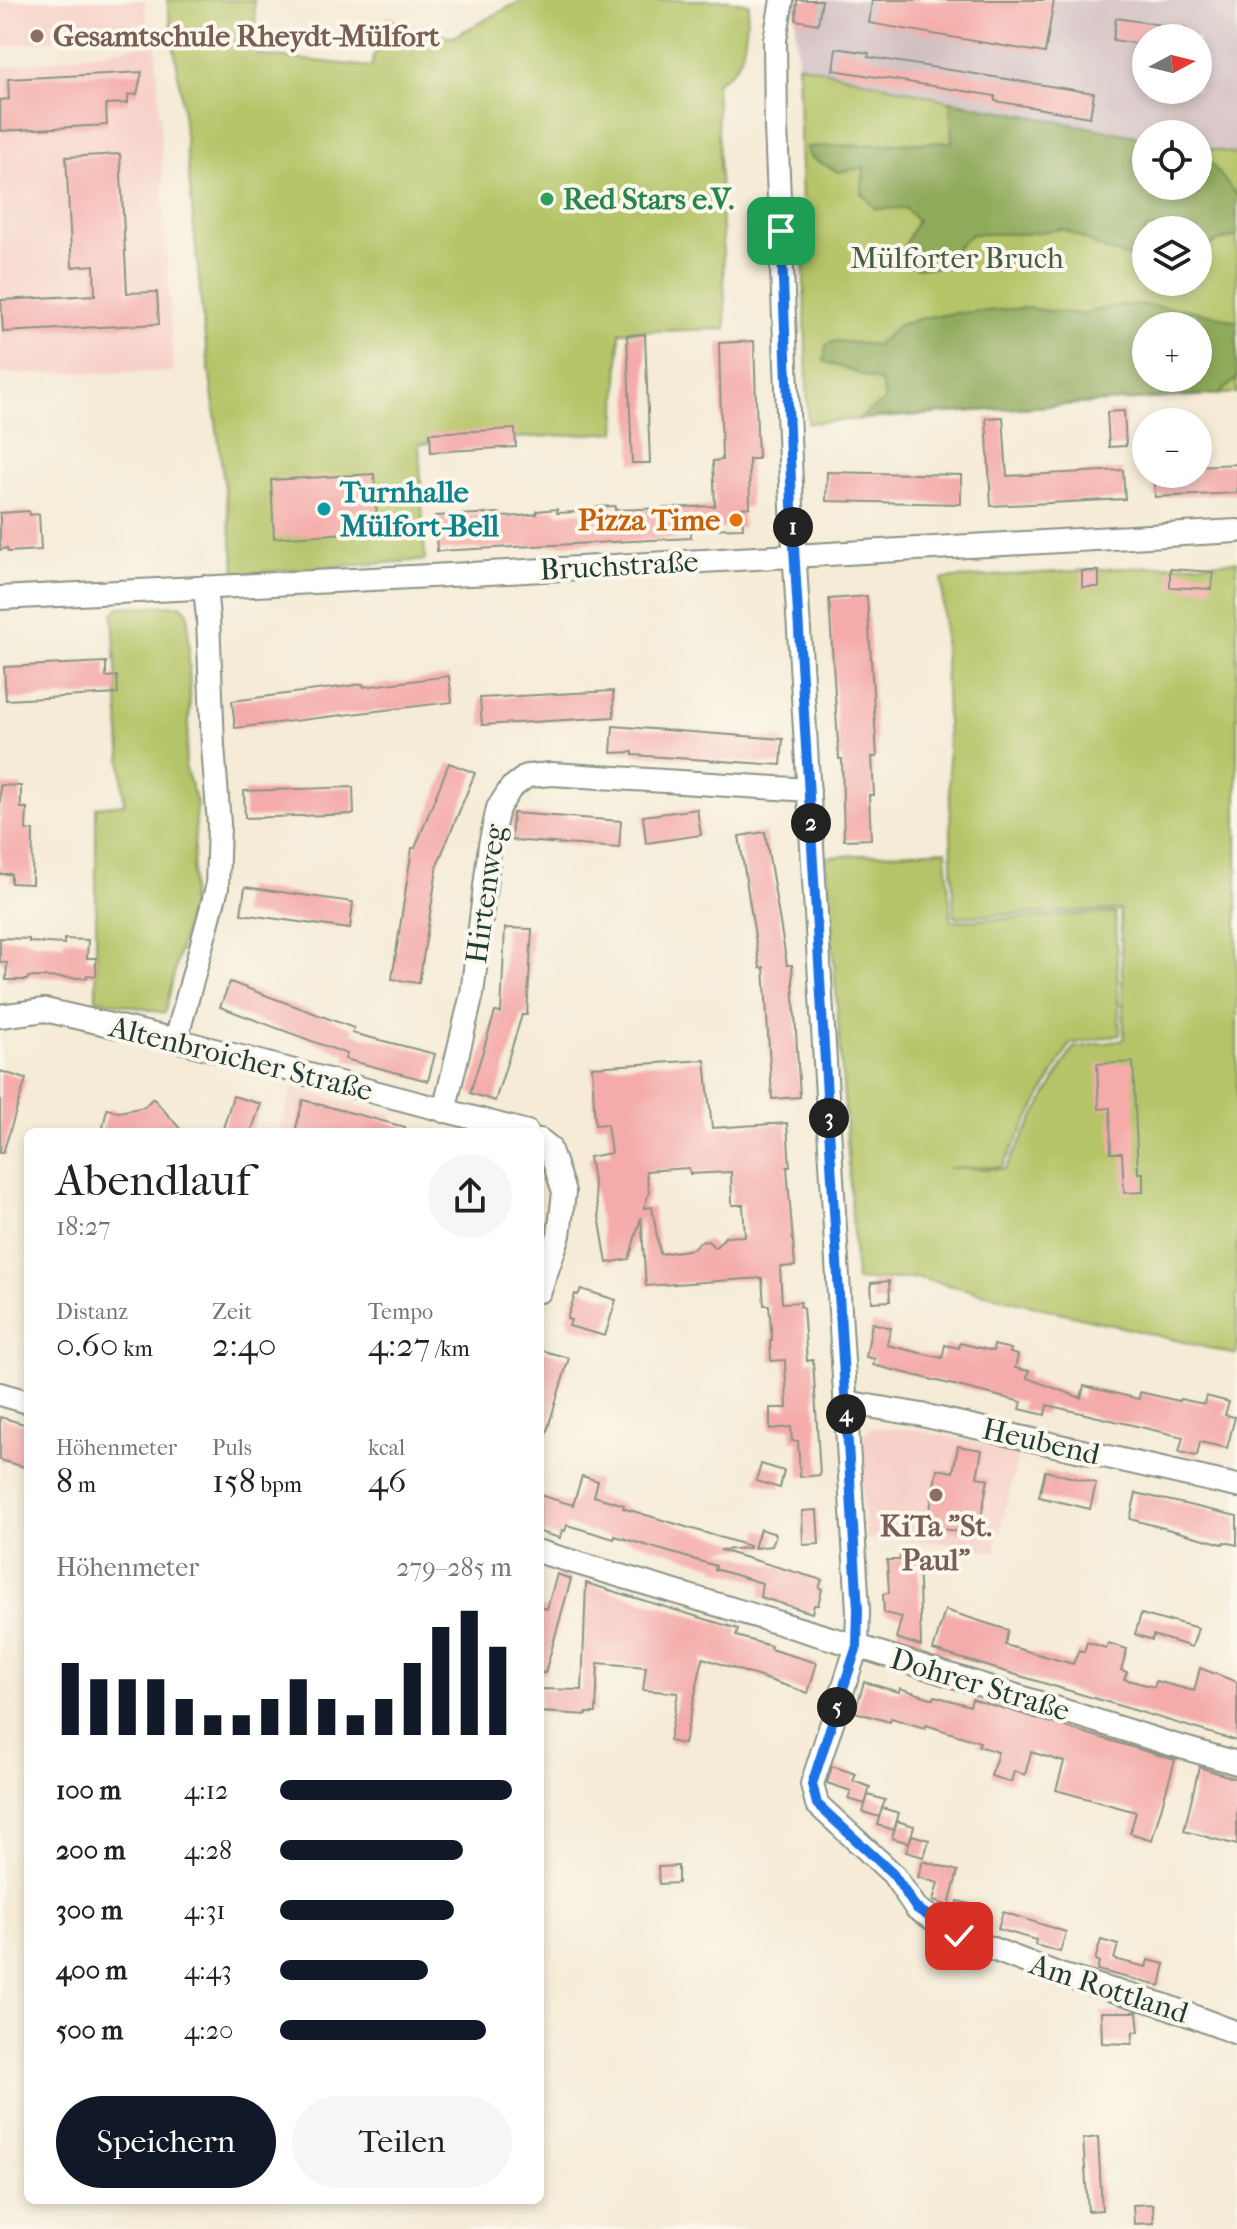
<!DOCTYPE html>
<html lang="de">
<meta charset="utf-8">
<style>
body{margin:0;font-family:"IM FELL French Canon",serif;background:#f6f6f6;color:#222;height:100vh;display:flex;flex-direction:column;font-size:30px;white-space:nowrap}
*{box-sizing:border-box;margin:0}
p{font-size:26px;color:#767676}
.icon{flex:none;width:44px;height:44px;fill:none;stroke:currentColor;stroke-width:2;stroke-linecap:round;stroke-linejoin:round}
.map{position:relative;flex:1;overflow:hidden}
.sheet{position:absolute;left:24px;top:1128px;width:520px;height:1076px;display:flex;flex-direction:column;background:#fff;border-radius:12px;box-shadow:0 4px 12px #0003}
.sheet>*{flex:none}
.needle{width:52px;rotate:83deg}
.fabs{position:absolute;left:1132px;top:24px;display:grid;gap:16px}
.fabs a{display:grid;place-items:center;width:80px;height:80px;border-radius:50%;background:#fff;box-shadow:0 4px 12px #0003;font-size:40px}
.pin{position:absolute;display:grid;place-items:center;width:68px;height:68px;color:#fff;margin:-34px;border-radius:16px;box-shadow:0 4px 12px #0006}
.km{position:absolute;width:40px;height:40px;margin:-20px;border-radius:50%;background:#222;color:#fff;font-size:22px;line-height:40px;text-align:center}
.round{display:grid;place-items:center;flex:none;width:84px;height:84px;border-radius:42px;background:#f6f6f6}
.summary{display:flex;align-items:center;justify-content:space-between;height:136px;padding:0 32px}
h1{font-size:44px;font-weight:600;line-height:60px}
.figures{display:grid;grid-template-columns:repeat(3,1fr);gap:12px;height:136px;padding:8px 32px}
.figures div{display:grid;align-content:center}
.figures b{font-size:34px;font-weight:600}
.figures small{font-size:22px;font-weight:400}
.figures p{font-size:22px}
.chart{height:224px;padding:16px 32px}
.chart p{display:flex;justify-content:space-between}
.chart svg{width:100%;height:144px;margin-top:8px;stroke:#111827;stroke-width:6}
.primary-button{display:flex;gap:16px;margin-top:auto;padding:16px 32px}
.primary-button a{flex:1;height:92px;border-radius:48px;background:#111827;color:#fff;font-size:32px;font-weight:600;line-height:92px;text-align:center}
.primary-button a+a{background:#f6f6f6;color:#222}
ul{padding:0 32px;list-style:none;font-size:26px}
li{display:grid;grid-template-columns:128px 96px 1fr;align-items:center;height:60px}
li i{height:20px;border-radius:10px;background:#111827}
.map>svg:first-child{display:block}
</style>
<div class="map">
<svg width="1237" height="2229" viewBox="0 0 1237 2229">
<rect width="100%" height="100%" fill="#fbf7ec"/>
<filter id="ink" filterUnits="userSpaceOnUse"><feTurbulence type="fractalNoise" baseFrequency=".0125" numOctaves="2"/><feDisplacementMap in="SourceGraphic" scale="16" xChannelSelector="R" yChannelSelector="G"/><feConvolveMatrix kernelMatrix="1 2 1 2 8 2 1 2 1" color-interpolation-filters="sRGB"/></filter>
<filter id="wash" filterUnits="userSpaceOnUse"><feTurbulence type="fractalNoise" baseFrequency=".006" numOctaves="4" result="noise"/><feDisplacementMap in="SourceGraphic" scale="32" xChannelSelector="R" yChannelSelector="G"/><feGaussianBlur stdDeviation="1.8" result="paint"/><feColorMatrix in="noise" values="0 0 0 0 0 0 0 0 0 0 0 0 0 0 0 0 0 1.4 0 .05"/><feComposite in="paint" operator="in"/></filter>
<g filter="url(#wash)">
<rect width="100%" height="100%" fill="#f5ebd6"/>
<path fill="#f7d1c9" d="M0 0H144L147 23 0 48Z
M156 43 173 372 0 374V68Z
M292 1088 393 1115 388 1132H279Z
M871 1428 913 1429 1019 1452 995 1552 954 1544 895 1538 866 1539 858 1440Z"/>
<path fill="#d2bfc1" fill-rule="evenodd" d="M796 0H1237V154L1198 147V134H1146V138L950 101 798 64 795 9ZM1146 38H1198V90H1146Z"/>
<path fill="#b5c467" stroke="#6a804e" stroke-width="2" fill-rule="evenodd" d="M167 0H254L258 55 372 67 374 54 377 53 388 18 424 35 455 36 522 0H729L749 4C744 36 749 67 716 82L726 329 620 332 616 432 419 444 425 560 236 574 203 323 181 93Z
M798 64 950 101 1146 138V186H1198V147L1237 154V393L808 423ZM1146 230H1198V282H1146ZM1146 326H1198V378H1146Z
M1237 561V1355L919 1278 856 1281 849 1167 826 857 946 850 951 921 1115 913 1120 1035 1070 1044 1002 1167 948 1168 1005 1169 1073 1048 1124 1040 1120 910 954 917 942 579Z
M181 605 188 613 190 707 185 766 197 804 190 906 165 1013 96 999V807L124 804 113 614 119 607Z"/>
<path fill="#90aa5c" stroke="#587448" stroke-width="2" fill-rule="evenodd" d="M950 101 1146 138V186H1198V147L1237 196V236L1216 242 1198 251V230H1146V260H1141L1108 251 1063 229 1024 234H972L957 247 944 267 916 268 902 251 917 220 905 208 875 209 861 193 864 168 838 172 810 157 806 147 952 142Z
M1122 305C1162 305 1199 309 1237 322V379L1218 394 858 419 885 400 881 382 824 361 826 345 836 341 876 345 899 325 922 318 957 313 1025 308 1081 314ZM1146 326H1198V378H1146Z"/>
<g id="blocks">
<path fill="#f4aba9" fill-rule="evenodd" d="M797 0H822L818 24 796 20Z
M872 0H1054L1045 53 869 23Z
M1116 18 1187 29 1186 38H1146V45L1113 40Z
M836 48 869 53 868 57 1094 93 1090 117 995 101V96L833 70Z
M142 72 137 94 128 95V103L106 104 107 125 0 131V100L9 99 8 79Z
M120 154 127 293 157 292 159 324 3 332 1 300 95 295 94 265 72 267 66 157Z
M645 334 650 463H632L627 335Z
M754 341 758 459H749L750 507 742 508 743 528 691 529V538L437 551 435 516 499 513 500 517 519 516 537 514V511L557 509V513L595 511V507L615 506V510L715 506 713 461 722 460 719 343Z
M1124 411 1126 446 1109 447 1107 412Z
M1003 417 1007 476 1123 470 1125 499 991 506 986 418Z
M515 429 516 447 431 452 430 433Z
M1237 464V493L1155 497 1154 474H1199L1198 466Z
M827 472 961 475V504L826 501Z
M374 474 378 531 274 538 271 480Z
M29 511 30 515 39 514 41 550 8 552 7 548 0 550V513Z
M1170 569 1213 572 1211 589 1170 587Z
M1082 571H1099V587H1082Z
M867 596 877 757H872L874 795H869L871 839 844 840 842 759H839L829 599Z
M106 662V677L117 676 118 694 6 700 4 667Z
M449 676 452 702 235 728 232 701 363 684 364 687Z
M613 691 614 717 482 725 480 698Z
M613 726 783 739 781 765 633 755V752L611 753Z
M449 763 475 773 438 863 419 983 392 979 412 848H415Z
M0 785 21 786V808H27L26 830 33 831 32 884 11 883V874H0Z
M353 787 354 814 245 818 244 791Z
M697 809 701 835 646 843 643 816Z
M513 813 621 821 619 848 511 840Z
M765 832 787 965H792L800 1097 772 1099 764 967 760 968 739 836Z
M245 887 353 902 350 929 241 914Z
M505 928 532 929 527 1015H522L495 1101 470 1093 495 1012 501 1013Z
M0 938 29 939V942L64 944V939L88 940 87 958H96V976L87 975V978L28 977 27 980H6L7 963 0 962Z
M230 982 354 1028 352 1033 435 1054 428 1081 345 1059 347 1054 220 1007Z
M705 1060 712 1128 787 1123 790 1167H787L795 1266 780 1267 782 1303 801 1302 800 1306 803 1307 807 1361 813 1360 820 1475 800 1477 798 1441H792L791 1427 770 1429V1408H787L785 1360 771 1361 770 1340H772L769 1305H764L762 1278 646 1286 641 1217 629 1259 607 1263 589 1157 611 1153 607 1124 595 1125 592 1067ZM689 1168 690 1174 731 1172 732 1205H743L745 1236 725 1237 715 1248 708 1241 700 1242 693 1249 660 1254 652 1207 644 1208 649 1192 646 1171Z
M1133 1062 1138 1173H1143V1192L1124 1193 1122 1153H1111L1110 1108 1099 1109 1097 1064Z
M0 1071 26 1079 3 1153H0Z
M233 1096 261 1104 251 1132H222Z
M153 1098 183 1132H102L107 1109 119 1112 144 1107Z
M303 1100 405 1127V1132H295Z
M889 1281 890 1301 872 1302 871 1283Z
M581 1289 616 1300 605 1336 569 1326 571 1320 567 1319 575 1294 578 1295Z
M872 1323 891 1328 887 1345 942 1358 945 1345 959 1348 960 1343 993 1351 994 1345 1011 1349 1010 1353 1018 1355 1015 1368 1029 1371 1027 1378 1081 1398 1084 1386 1139 1399 1140 1392 1179 1401 1180 1399 1204 1404 1206 1396 1229 1402 1225 1415 1235 1417 1227 1448 1200 1442 1197 1456 1179 1452 1183 1437 1047 1405 1045 1415 1020 1409 1022 1402 873 1365 875 1359 866 1357Z
M540 1350 569 1358 544 1441 540 1440Z
M0 1417 28 1425V1468L0 1460Z
M958 1446 982 1450 977 1477 988 1479 978 1535 927 1526 937 1469 953 1472Z
M761 1464 784 1471 780 1488 756 1481Z
M1045 1471 1096 1483 1090 1509 1039 1497Z
M582 1476 598 1481 594 1496 624 1505 623 1508 749 1546V1548L720 1550 822 1580 819 1588 822 1589 818 1605H814L812 1613 760 1597 762 1583 715 1569 716 1566 615 1536 614 1539 567 1525 565 1531 562 1530 560 1538 540 1532V1495L573 1505Z
M1136 1493 1237 1516V1545L1224 1542 1223 1544 1130 1519Z
M817 1510 819 1544 803 1545 802 1511Z
M760 1529 776 1534 772 1546 754 1548Z
M900 1554H918L921 1646 896 1638 902 1617 884 1613 883 1594 889 1593 887 1560H900Z
M557 1574 571 1579 545 1673H540V1607L547 1609Z
M586 1583 738 1629 736 1636 771 1646 770 1649 817 1663 808 1693 703 1658 684 1744 669 1741 678 1693 643 1690 646 1667 598 1663 596 1713H587V1715L540 1712V1689L582 1690Z
M945 1610 1008 1630 1005 1645 1073 1664 1079 1650 1084 1652 1087 1642 1106 1648 1108 1643 1127 1649 1121 1670 1127 1672 1124 1679 1154 1687 1156 1681 1194 1691 1200 1668 1237 1682V1741L933 1650Z
M1141 1614 1169 1622V1620L1198 1628 1192 1647 1153 1635 1152 1640 1135 1634Z
M864 1682 899 1692 900 1688 934 1699 935 1696 970 1706 972 1699 1175 1760 1152 1840 1130 1833 1136 1812 1056 1790 1064 1762 1031 1752 1025 1775 1014 1771 1011 1782 991 1776 998 1752 978 1746 980 1742 926 1725 925 1728 891 1718 890 1722 855 1712Z
M832 1766 856 1774 853 1781 870 1787 865 1804 848 1799 851 1791 827 1783Z
M1199 1767 1237 1779V1845L1184 1831Z
M868 1795 885 1800 879 1817 863 1812Z
M882 1808 899 1813 894 1830 877 1825Z
M897 1821 914 1826 909 1843 892 1838Z
M912 1835 929 1840 924 1857 906 1852Z
M923 1861 958 1871 949 1906 933 1901 938 1883 918 1877Z
M678 1866V1883L659 1884 658 1867Z
M958 1901 974 1905 969 1920 954 1916Z
M1003 1912 1066 1932 1060 1952 1035 1945 1036 1940 998 1929Z
M1101 1940 1118 1945 1114 1959 1146 1967 1148 1960 1165 1964 1160 1986 1097 1970 1099 1962 1095 1960Z
M1101 2012H1137L1139 2032H1133L1132 2044 1102 2043Z
M1098 2137 1102 2210 1088 2211 1083 2139Z
M1153 2204 1154 2223 1134 2224 1133 2205Z"/>
</g>
</g>
<g filter="url(#ink)">
<use href="#blocks" fill-opacity="0" stroke="#8a9485" stroke-width="2"/>
<g fill="none" stroke-linecap="round" stroke-linejoin="round">
<defs>
<path id="street" d="M782 0 775 40 776 127 793 531 858 1610 857 1646 812 1784 817 1804 893 1874 916 1908 959 1936 1060 1975 1163 2005 1237 2033
M0 598 489 573 1237 531
M0 1016 45 1010 176 1040 527 1132
M176 1040 217 888 219 824 213 746 208 618 205 587
M444 1111 472 994 490 845 498 808 511 788 527 776 552 774 809 790
M540 1140 549 1147 564 1192 559 1235 540 1291
M0 1394 28 1402
M845 1402 922 1415 1237 1486
M540 1552 857 1646 1167 1743 1237 1763"/>
</defs>
<use href="#street" stroke="#8a9485" stroke-width="26"/>
<use href="#street" stroke="#fff" stroke-width="22"/>
</g>
</g>
<g fill="none" stroke-linecap="round" stroke-linejoin="round" filter="url(#ink)">
<defs>
<path id="route" d="M781 231 793 531 858 1610 857 1646 812 1784 817 1804 893 1874 916 1908 959 1936"/>
</defs>
<use href="#route" stroke="#fff" stroke-width="16"/>
<use href="#route" stroke="#1a73e8" stroke-width="10"/>
</g>
<g fill="#8d6e63" stroke="#fbf7ec" stroke-width="3">
<circle cx="37" cy="36" r="8"/>
<circle cx="936" cy="1495" r="8"/>
</g>
<circle fill="#2e9e5b" stroke="#fbf7ec" stroke-width="3" cx="547" cy="199" r="8"/>
<circle fill="#0f9aa8" stroke="#fbf7ec" stroke-width="3" cx="324" cy="509" r="8"/>
<circle fill="#e8710a" stroke="#fbf7ec" stroke-width="3" cx="736" cy="520" r="8"/>
<g text-anchor="middle" dominant-baseline="central" stroke-width="8" stroke-linejoin="round" paint-order="stroke">
<g font-size="30" font-weight="bold" fill="#785e54" stroke="#fbf7ec" text-anchor="start">
<text x="53" y="36">Gesamtschule Rheydt-Mülfort</text>
<text x="936" y="1526" text-anchor="middle">KiTa "St.<tspan x="936" dy="34">Paul"</tspan></text>
</g>
<g font-size="30" font-weight="bold" fill="#27864d" stroke="#fbf7ec" text-anchor="start">
<text x="563" y="199">Red Stars e.V.</text>
</g>
<g font-size="30" fill="#445f41" stroke="#fbf7ec">
<text x="957" y="258">Mülforter Bruch</text>
</g>
<g font-size="30" font-weight="bold" fill="#0d838f" stroke="#fbf7ec" text-anchor="start">
<text x="340" y="492">Turnhalle<tspan x="340" dy="34">Mülfort-Bell</tspan></text>
</g>
<g font-size="30" font-weight="bold" fill="#c56008" stroke="#fbf7ec" text-anchor="end">
<text x="720" y="520">Pizza Time</text>
</g>
<g font-size="30" fill="#1f3d34" stroke="#fbf7ec">
<text transform="translate(619 566) rotate(-3)">Bruchstraße</text>
<text transform="translate(486 894) rotate(-82)">Hirtenweg</text>
<text transform="translate(241 1059) rotate(14)">Altenbroicher Straße</text>
<text transform="translate(1041 1442) rotate(13)">Heubend</text>
<text transform="translate(980 1685) rotate(17)">Dohrer Straße</text>
<text transform="translate(1109 1989) rotate(18)">Am Rottland</text>
</g>
</g>
</svg>
<div class="fabs">
<a><svg class="needle" viewBox="-14 -14 28 28"><path d="M0-13l5 13h-10z" fill="#e53935"/><path d="M0 13l5-13h-10z" fill="#767676"/></svg></a>
<a><svg class="icon" aria-label="locate" viewBox="0 0 24 24"><circle cx="12" cy="12" r="6"/><path d="M12 2v4M12 18v4M2 12h4M18 12h4"/></svg></a>
<a><svg class="icon" aria-label="layers" viewBox="0 0 24 24"><path d="M12 4l9 5-9 5-9-5zM3 14l9 5 9-5"/></svg></a>
<a>+</a>
<a>−</a>
</div>
<div class="pin" style="left:781px;top:231px;background:#1e9e55"><svg class="icon" aria-label="arrive" viewBox="0 0 24 24"><path d="M6 21V4h12l-3 4 3 4H6"/></svg></div>
<div class="pin" style="left:959px;top:1936px;background:#d93025"><svg class="icon" aria-label="check" viewBox="0 0 24 24"><path d="M5 12l5 5 9-10"/></svg></div>
<b class="km" style="left:793px;top:527px">1</b>
<b class="km" style="left:811px;top:823px">2</b>
<b class="km" style="left:829px;top:1118px">3</b>
<b class="km" style="left:846px;top:1414px">4</b>
<b class="km" style="left:837px;top:1707px">5</b>
<section class="sheet">
<div class="summary"><div><h1>Abendlauf</h1><p>18:27</p></div><a class="round"><svg class="icon" aria-label="share" viewBox="0 0 24 24"><path d="M12 15V3M7 8l5-5 5 5M5 13v7h14v-7"/></svg></a></div>
<div class="figures">
<div><p>Distanz</p><b>0.60<small> km</small></b></div>
<div><p>Zeit</p><b>2:40</b></div>
<div><p>Tempo</p><b>4:27<small> /km</small></b></div>
</div>
<div class="figures">
<div><p>Höhenmeter</p><b>8<small> m</small></b></div>
<div><p>Puls</p><b>158<small> bpm</small></b></div>
<div><p>kcal</p><b>46</b></div>
</div>
<div class="chart"><p><span>Höhenmeter</span>279–285 m</p>
<svg viewBox="0 0 160 44" preserveAspectRatio="none"><path d="M5 44V22M15 44V27M25 44V27M35 44V27M45 44V33M55 44V38M65 44V38M75 44V33M85 44V27M95 44V33M105 44V38M115 44V33M125 44V22M135 44V11M145 44V6M155 44V17"/></svg>
</div>
<ul>
<li><b>100 m</b>4:12<i style="width:100%"></i></li>
<li><b>200 m</b>4:28<i style="width:79%"></i></li>
<li><b>300 m</b>4:31<i style="width:75%"></i></li>
<li><b>400 m</b>4:43<i style="width:64%"></i></li>
<li><b>500 m</b>4:20<i style="width:89%"></i></li>
</ul>
<div class="primary-button"><a>Speichern</a><a>Teilen</a></div>
</section>
</div>
